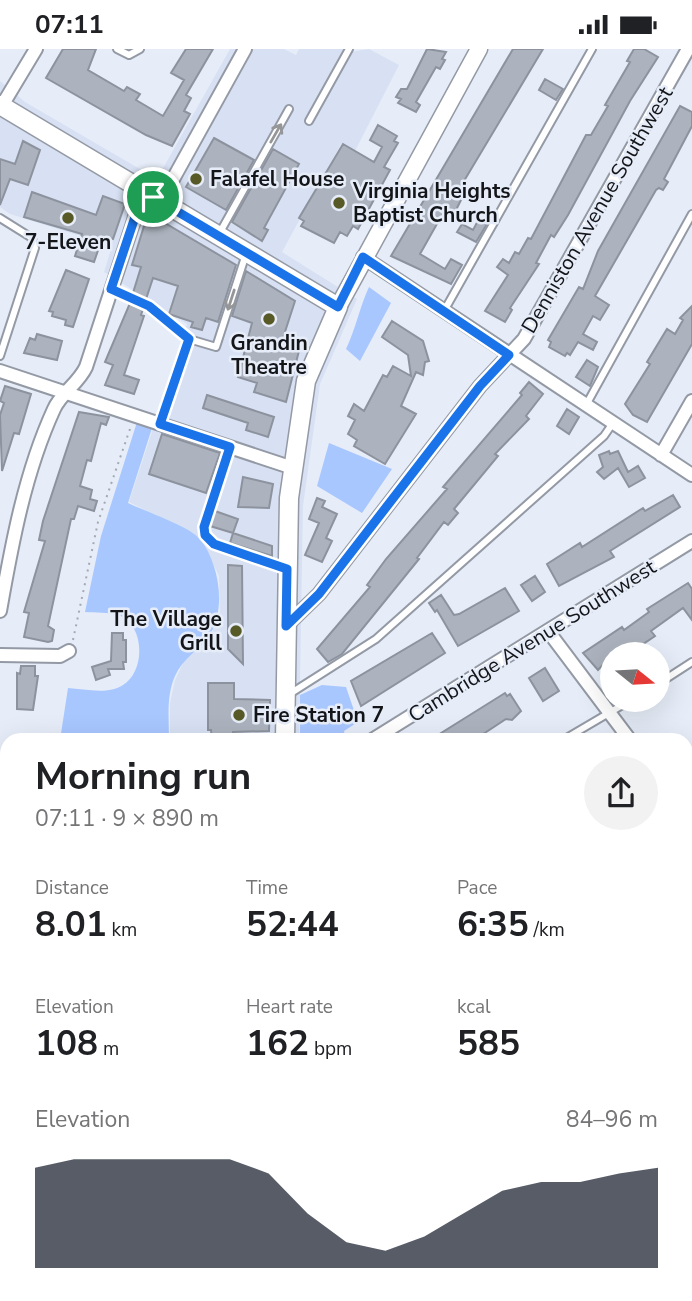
<!DOCTYPE html>
<meta charset="utf-8">
<style>
body{margin:0;font-family:"Nunito Sans",sans-serif;background:#f2f2f2;color:#202124;height:100vh;display:flex;flex-direction:column;font-size:26px;white-space:nowrap}
*{box-sizing:border-box;margin:0}
p{font-size:23px;color:#757577}
.icon{flex:none;width:38px;height:38px;fill:none;stroke:currentColor;stroke-width:2;stroke-linecap:round;stroke-linejoin:round}
.map{position:relative;flex:1;overflow:hidden}
.sheet{position:absolute;left:0px;top:684px;width:693px;height:569px;display:flex;flex-direction:column;background:#fff;border-radius:21px 21px 0 0;box-shadow:0 7px 28px #0002}
.sheet>*{flex:none}
.needle{width:46px;rotate:108deg}
.fabs{position:absolute;left:600px;top:593px;display:grid;gap:14px}
.fabs a{display:grid;place-items:center;width:70px;height:70px;border-radius:50%;background:#fff;box-shadow:0 7px 28px #0002;font-size:35px}
.pin{position:absolute;display:grid;place-items:center;width:60px;height:60px;color:#fff;margin:-30px;border:4px solid #fff;border-radius:50%;box-shadow:0 2px 7px #0007}
.round{display:grid;place-items:center;flex:none;width:74px;height:74px;border-radius:37px;background:#f2f2f2}
.overview{display:flex;align-items:center;justify-content:space-between;height:119px;padding:0 35px}
h1{font-size:38px;font-weight:700;line-height:52px}
.metrics{display:grid;grid-template-columns:repeat(3,1fr);gap:10px;height:119px;padding:7px 35px}
.metrics div{display:grid;align-content:center}
.metrics b{font-size:35px;font-weight:700}
.metrics small{font-size:19px;font-weight:400}
.metrics p{font-size:19px}
.chart{height:196px;padding:14px 35px}
.chart p{display:flex;justify-content:space-between}
.chart svg{width:100%;height:126px;margin-top:7px;fill:#111827;opacity:.7}
.status{display:flex;justify-content:space-between;align-items:center;height:49px;padding:0 35px;background:#fff;direction:ltr}
.status svg{height:19px;fill:currentColor}
.map>svg:first-child{display:block}
</style>
<div class="status"><b>07:11</b><svg viewBox="0 0 49 12"><path d="M0 12V9h3v3zM5 12V6h3v6zM10 12V3h3v9zM15 12V0h3v12zM26 1h20v11H26zM47 4h2v5h-2z"/></svg></div>
<div class="map">
<svg width="692" height="1252" viewBox="0 0 692 1252">
<rect width="100%" height="100%" fill="#e6edf8"/>
<path fill="#d7e1f3" d="M230 0H284L296 6 299 0H344L350 3 369 0 399 16 355 102 341 95 282 203 357 250 320 335 303 457 299 691H170V654L175 631 184 612 210 588 220 564 219 527 201 489 129 453 187 275 104 223 112 197 10 165 0 158V32L25 53 157 130Z"/>
<path fill="#a8c7ff" d="M369 238 391 254 360 312 346 300C356 279 359 260 369 238Z
M137 373 152 379 128 454C144 462 189 477 200 490 219 514 227 560 209 587 198 602 183 609 175 627 166 647 169 670 169 691H134L127 685 121 691H60L68 639C85 640 108 646 123 636 146 622 145 575 118 566 109 563 95 564 85 563L101 487Z
M329 394 392 420 362 464 317 437Z
M322 636 346 638 358 673 344 682 345 687 338 691H300V646Z
M88 1246H262V1252H82Z"/>
<path fill="#acb3be" stroke="#8d939e" stroke-width="2" d="M63 0H96L88 21 124 42 127 38 140 45 136 51 163 67 184 31 171 24 186 0H213L186 46 191 49 184 62 190 65 172 97 146 86 46 29Z
M427 0 446 3 442 10 445 11 440 20 436 18 416 53 420 56 416 63 398 54 401 50 396 48 401 40H407Z
M513 0H543L464 132 461 140 465 143 451 171 442 166 420 205 445 220 451 210 462 216 451 235 391 207Z
M634 0H644L658 8 630 52 568 166 554 188 551 186 536 214 539 215 510 259 512 261 505 273 485 262 508 226 497 218 503 210 509 214 515 203 519 205 528 189 531 190 586 86H591L608 57 605 56 630 13 627 12Z
M545 30 563 40 556 51 539 41Z
M680 57 692 63V77L664 130 668 133 663 141 659 139 656 141 595 247 609 256 600 271 593 267 583 285 597 293 593 301 578 293 570 306 567 304 565 307 549 298 551 293 548 291 579 238 583 240 598 202Z
M378 76 397 87 394 92 398 94 384 118 390 121 358 180 353 177 347 187 340 183 334 194 301 177 304 172 299 169 343 95 374 113 382 98 370 91Z
M214 89 254 111 226 161 186 138Z
M23 92 40 101 28 136 10 130 0 156V110L15 115Z
M273 100 299 115 264 179 268 181 262 192 232 173Z
M32 143 96 166 103 147 125 155 113 190 103 187 94 213 75 207 82 185 24 168Z
M148 164 236 216 218 273 206 269 202 281 191 278 193 273 169 265 178 237 153 229 146 250 133 244 141 218 132 216Z
M479 170 487 175 476 193 457 183 462 175 473 181Z
M66 221 89 230 73 278 65 276 66 271 52 267 53 263 49 262Z
M246 222 295 252 283 289 301 294 286 353 254 343 257 334 238 328 252 274 232 267Z
M130 254 143 260 141 266 144 267 124 326 139 331 134 345 105 336 113 316 105 313Z
M692 257V295L647 373 633 366 625 355 650 315 647 313 667 280 675 285 683 271 680 269Z
M392 272 423 292 429 312 425 313 423 326 416 323 401 357 416 365 385 415 354 397 357 391 348 385 355 371 348 367 354 355 364 362 383 326 387 328 393 317 411 327 408 306 382 288Z
M37 285 62 292 57 311 24 304 30 289 35 291Z
M587 311 598 318 590 337 576 328Z
M529 333 543 345 526 367 529 370 495 405 498 407 454 460 458 464 448 476 444 473 417 509 419 510 342 605 328 613 317 600 370 538 367 536 386 510 447 440 443 438 522 346 520 344Z
M5 337 31 345 19 385 14 384 2 422 0 366 4 354 0 352Z
M207 346 274 368 268 388 246 381 248 374 203 359Z
M567 360 579 368 569 385 557 377Z
M79 363 109 368 106 376 101 374 91 412 87 411 80 437 92 441 90 450 97 452 94 462 78 457 74 470H71L48 577 54 581 52 592 48 593 24 588 29 564 24 563 45 492 39 491 43 472Z
M162 385 220 404 206 444 149 425Z
M609 402 610 405 618 402 628 423 638 417 645 429 629 438 618 419 604 430 597 423 603 418 599 406Z
M243 428 273 435 269 459 238 458Z
M673 446 680 458 610 502 614 508 559 537 547 515 580 494 582 498 643 459 645 462Z
M317 449 325 452 322 458 337 465 326 489 332 492 322 513 305 506 319 474 309 470Z
M215 462 238 470 233 484 210 477Z
M233 484 272 497V507L230 494Z
M228 516 242 517 243 615 228 600Z
M535 527 545 543 532 552 521 536Z
M688 534 692 540V571L683 559 651 582 655 587 627 606H612L598 621 583 604 622 578 624 581 649 563 647 560Z
M505 539 519 562 458 597 437 561 435 563 429 554 441 546 454 566 459 565Z
M112 584H123V591H126V613H123L124 620H108L110 626 96 631 92 618 111 612Z
M432 584 445 604 361 657 351 632Z
M21 617H35V627H38L33 661 17 660V624L20 625Z
M545 619 559 642 543 652 529 629Z
M208 634H234V650L270 651 269 682 233 683V691H212L211 681H208Z
M505 644 507 647 510 645 521 662 512 671 506 670 474 691H430Z"/>
<g fill="none" stroke-linecap="round" stroke-linejoin="round">
<defs>
<path id="lane" d="M117 0 129 6 140 0
M309 72 349 0
M0 169 32 189 35 199 0 307
M219 185 289 60
M112 240 149 257 189 290 160 375
M444 262 592 0
M189 290 216 298 246 205
M586 356 692 165
M230 398 204 478 205 486 214 495 285 520
M658 635 692 613
M288 646 376 590 604 387 613 374
M563 691 631 651
M686 879 692 874
M22 1246V1252
M247 1252 248 1246"/>
<path id="street" d="M0 60 36 0
M363 208 692 426
M0 322 293 419
M661 406 692 352
M0 562C12 494 25 423 54 360 61 344 78 335 86 318L139 156 167 141 245 0
M286 577 319 545 480 337 524 290 688 0
M548 582 630 691
M0 606 60 607 69 602
M372 691 692 492
M686 736 692 732
M686 762 692 770
M0 839 7 837
M686 1024 692 1018
M0 1060H7
M68 1252 74 1246
M449 1252 455 1246"/>
<path id="secondary" d="M338 258 479 0"/>
<path id="primary" d="M0 56 338 258 306 332 289 449 285 691
M277 1252 278 1246"/>
</defs>
<use href="#lane" stroke="#949aa5" stroke-width="10"/>
<use href="#street" stroke="#949aa5" stroke-width="16"/>
<use href="#secondary" stroke="#949aa5" stroke-width="19"/>
<use href="#primary" stroke="#949aa5" stroke-width="21"/>
<path stroke="#a4a9b2" stroke-width="2" stroke-dasharray="2 5" stroke-linecap="butt" d="M73 591 98 473 131 377
M217 1252 220 1246"/>
<use href="#lane" stroke="#fff" stroke-width="6"/>
<use href="#street" stroke="#fff" stroke-width="12"/>
<use href="#secondary" stroke="#fff" stroke-width="16"/>
<use href="#primary" stroke="#fff" stroke-width="18"/>
</g>
<defs><path id="oneway-shaft" d="M-6 0H5M1.5-3L5.5 0L1.5 3" fill="none" stroke-width="1.6" stroke-linecap="round" stroke-linejoin="round" transform="scale(1.75)"/></defs>
<g stroke="#959698">
<use href="#oneway-shaft" transform="translate(276 84) rotate(-60)"/>
<use href="#oneway-shaft" transform="translate(231 251) rotate(108)"/>
</g>
<g fill="none" stroke-linecap="round" stroke-linejoin="round">
<defs>
<path id="route" d="M153 148 338 258 363 208 509 306 480 337 319 545 286 577 287 520 214 495 205 486 204 478 230 398 160 375 189 290 149 257 111 240 139 156Z"/>
</defs>
<use href="#route" stroke="#fff" stroke-width="14"/>
<use href="#route" stroke="#1a73e8" stroke-width="9"/>
</g>
<g fill="#575927" stroke="#e6edf8" stroke-width="2.5">
<circle cx="196" cy="130" r="7"/>
<circle cx="339" cy="154" r="7"/>
<circle cx="68" cy="169" r="7"/>
<circle cx="269" cy="270" r="7"/>
<circle cx="236" cy="582" r="7"/>
<circle cx="239" cy="666" r="7"/>
</g>
<g text-anchor="middle" dominant-baseline="central" stroke-width="5" stroke-linejoin="round" paint-order="stroke">
<g font-size="21" font-weight="bold" fill="#131519" stroke="#e6edf8" text-anchor="start">
<text x="210" y="130">Falafel House</text>
<text x="353" y="142">Virginia Heights<tspan x="353" dy="24">Baptist Church</tspan></text>
<text x="68" y="193" text-anchor="middle">7-Eleven</text>
<text x="269" y="294" text-anchor="middle">Grandin<tspan x="269" dy="24">Theatre</tspan></text>
<text x="222" y="570" text-anchor="end">The Village<tspan x="222" dy="24">Grill</tspan></text>
<text x="253" y="666">Fire Station 7</text>
</g>
<g font-size="21" fill="#131519" stroke="#e6edf8">
<text transform="translate(597 161) rotate(-60)">Denniston Avenue Southwest</text>
<text transform="translate(532 592) rotate(-32)">Cambridge Avenue Southwest</text>
</g>
</g>
</svg>
<div class="fabs">
<a><svg class="needle" viewBox="-14 -14 28 28"><path d="M0-13l5 13h-10z" fill="#e53935"/><path d="M0 13l5-13h-10z" fill="#757577"/></svg></a>
</div>
<div class="pin" style="left:153px;top:148px;background:#1e9e55"><svg class="icon" aria-label="arrive" viewBox="0 0 24 24"><path d="M6 21V4h12l-3 4 3 4H6"/></svg></div>
<section class="sheet">
<div class="overview"><div><h1>Morning run</h1><p>07:11 · 9 × 890 m</p></div><a class="round"><svg class="icon" aria-label="share" viewBox="0 0 24 24"><path d="M12 15V3M7 8l5-5 5 5M5 13v7h14v-7"/></svg></a></div>
<div class="metrics">
<div><p>Distance</p><b>8.01<small> km</small></b></div>
<div><p>Time</p><b>52:44</b></div>
<div><p>Pace</p><b>6:35<small> /km</small></b></div>
</div>
<div class="metrics">
<div><p>Elevation</p><b>108<small> m</small></b></div>
<div><p>Heart rate</p><b>162<small> bpm</small></b></div>
<div><p>kcal</p><b>585</b></div>
</div>
<div class="chart"><p><span>Elevation</span>84–96 m</p>
<svg viewBox="0 0 160 44" preserveAspectRatio="none"><path d="M0 44V9L10 6L20 6L30 6L40 6L50 6L60 11L70 25L80 35L90 38L100 33L110 25L120 17L130 14L140 14L150 11L160 9V44z"/></svg>
</div>
</section>
</div>
